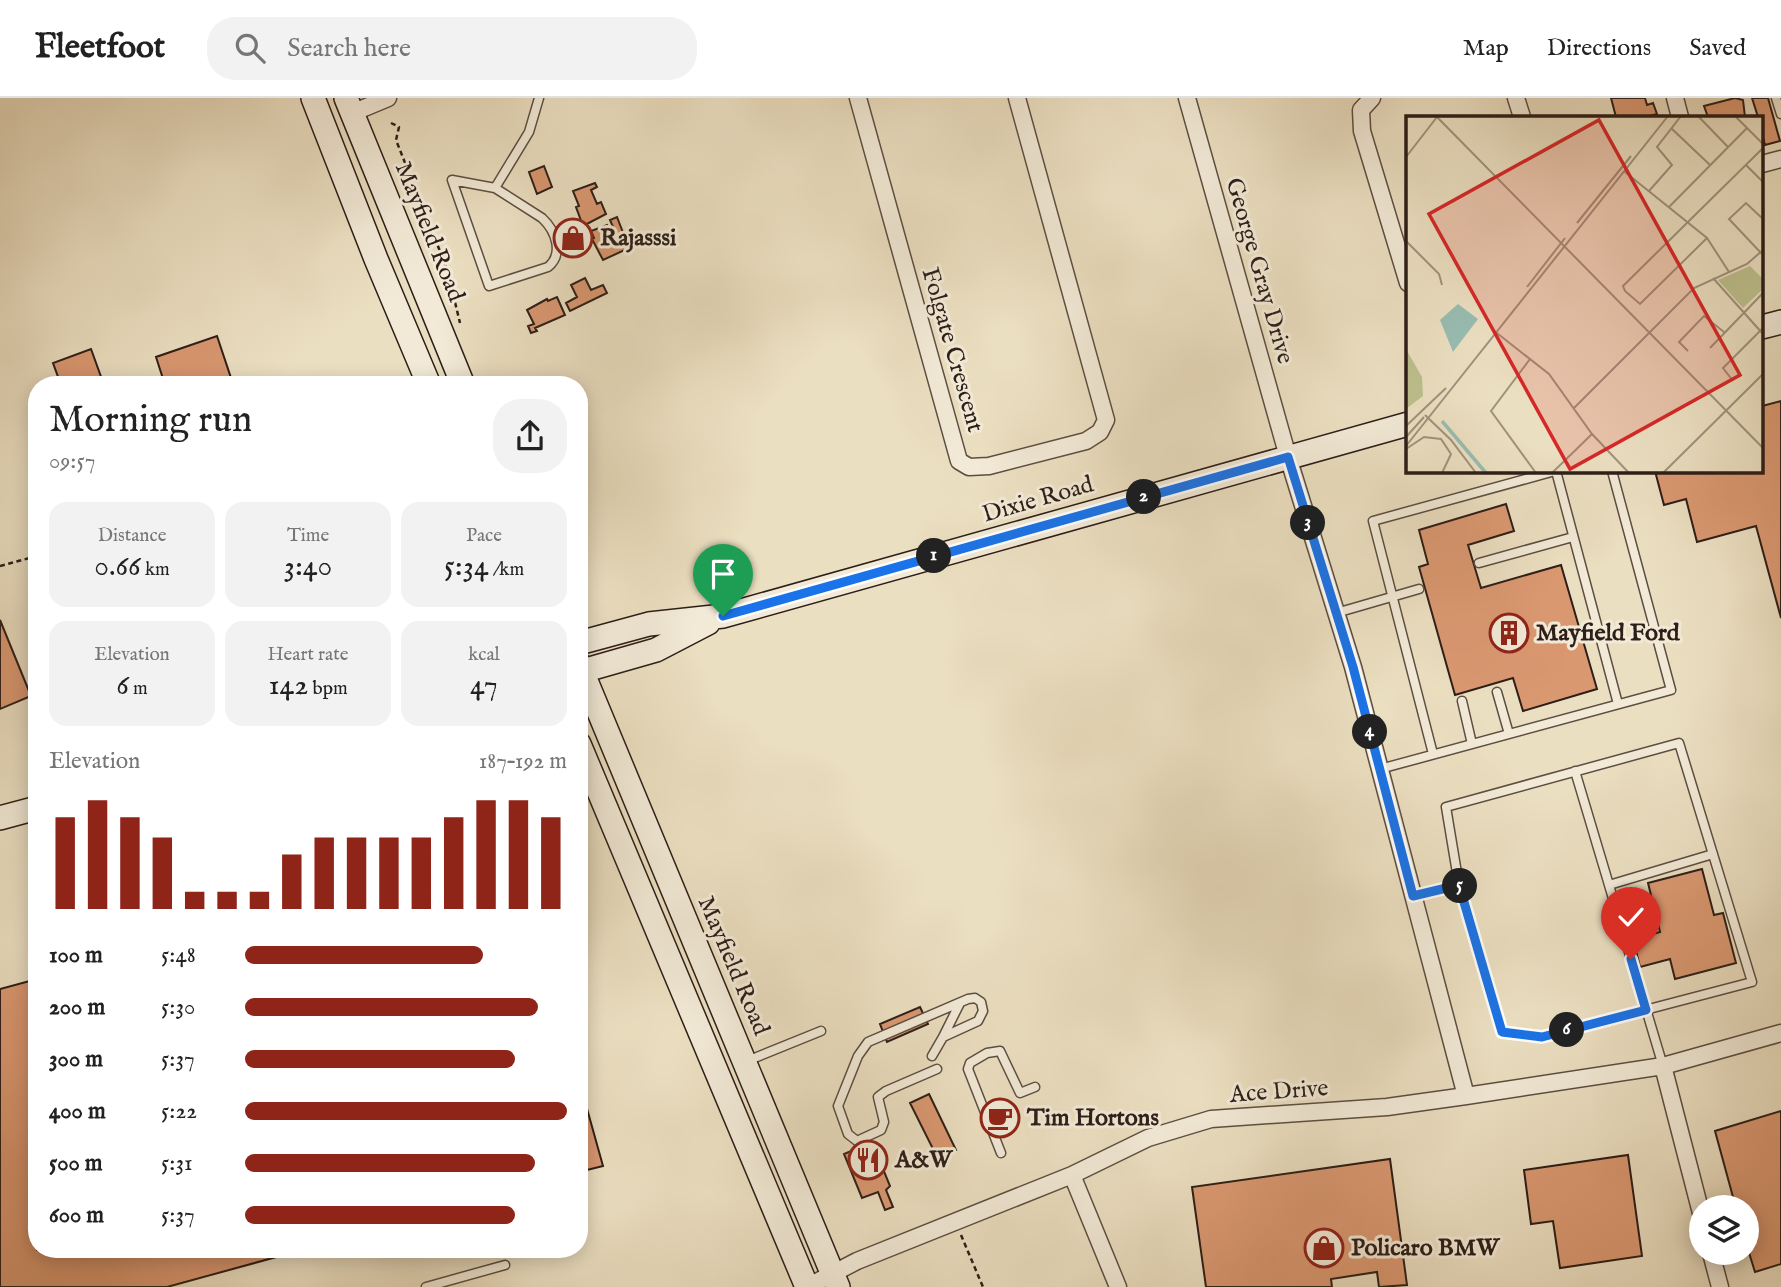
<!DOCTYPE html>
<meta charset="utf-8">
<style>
body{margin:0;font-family:"IM FELL English",serif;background:#f2f2f2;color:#222;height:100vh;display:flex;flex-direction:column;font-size:26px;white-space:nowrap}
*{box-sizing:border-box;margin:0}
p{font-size:23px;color:#767676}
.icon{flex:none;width:38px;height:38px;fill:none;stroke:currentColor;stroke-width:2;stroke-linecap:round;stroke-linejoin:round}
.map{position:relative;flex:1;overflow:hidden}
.sheet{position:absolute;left:28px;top:278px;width:560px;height:882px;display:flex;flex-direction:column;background:#fff;border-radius:28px;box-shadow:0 4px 18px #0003}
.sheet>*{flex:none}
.fabs{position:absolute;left:1689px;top:1097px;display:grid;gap:14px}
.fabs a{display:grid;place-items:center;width:70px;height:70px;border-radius:50%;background:#fff;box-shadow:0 4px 18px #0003;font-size:35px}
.pin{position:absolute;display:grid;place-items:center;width:60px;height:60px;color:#fff;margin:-72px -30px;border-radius:50% 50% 50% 0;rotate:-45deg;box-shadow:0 0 7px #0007}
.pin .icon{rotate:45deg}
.km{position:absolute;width:35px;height:35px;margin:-18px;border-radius:50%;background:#222;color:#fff;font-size:19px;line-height:35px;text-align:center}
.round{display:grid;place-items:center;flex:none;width:74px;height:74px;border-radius:28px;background:#f2f2f2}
.head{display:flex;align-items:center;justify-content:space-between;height:119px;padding:0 21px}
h1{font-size:38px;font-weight:600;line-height:52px}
.figures{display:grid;grid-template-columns:repeat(3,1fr);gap:10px;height:119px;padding:7px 21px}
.figures div{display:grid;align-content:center;border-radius:18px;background:#f2f2f2;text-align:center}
.figures b{font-size:30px;font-weight:600}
.figures small{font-size:19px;font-weight:400}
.figures p{font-size:19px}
.chart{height:196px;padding:14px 21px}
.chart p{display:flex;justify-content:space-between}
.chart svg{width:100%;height:126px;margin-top:7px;stroke:#8f2418;stroke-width:6}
ul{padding:0 21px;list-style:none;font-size:23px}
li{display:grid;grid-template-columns:112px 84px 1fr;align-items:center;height:52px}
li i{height:18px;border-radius:9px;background:#8f2418}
header{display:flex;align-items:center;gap:42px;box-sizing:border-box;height:98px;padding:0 35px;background:#fff;border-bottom:2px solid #e0e0e0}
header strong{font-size:33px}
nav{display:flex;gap:38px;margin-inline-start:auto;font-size:24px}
.search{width:490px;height:63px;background:#f2f2f2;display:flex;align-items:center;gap:18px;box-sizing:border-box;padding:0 24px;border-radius:28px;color:#767676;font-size:26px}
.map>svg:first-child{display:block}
</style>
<header>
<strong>Fleetfoot</strong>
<div class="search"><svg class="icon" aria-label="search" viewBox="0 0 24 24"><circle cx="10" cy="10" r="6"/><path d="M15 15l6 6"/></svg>Search here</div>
<nav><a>Map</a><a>Directions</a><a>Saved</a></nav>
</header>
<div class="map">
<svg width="1781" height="1189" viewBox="0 0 1781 1189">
<rect width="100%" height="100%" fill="#ebdfc1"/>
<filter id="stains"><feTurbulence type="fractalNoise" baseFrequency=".00286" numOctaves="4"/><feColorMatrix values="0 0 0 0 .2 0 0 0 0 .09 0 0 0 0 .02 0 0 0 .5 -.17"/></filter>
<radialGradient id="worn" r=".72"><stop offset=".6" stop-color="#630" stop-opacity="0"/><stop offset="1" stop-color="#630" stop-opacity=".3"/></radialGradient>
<path fill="#da9871" stroke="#2c1e18" stroke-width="2" d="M1611 0H1645L1647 7 1653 5 1657 16 1646 19H1616Z
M1735 0 1743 2 1745 19H1708L1704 8Z
M1752 0H1768L1780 43 1765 47 1762 35V19H1758Z
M544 68 552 89 537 96 529 74Z
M595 85 597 89 591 92 597 106 601 104 606 116 583 128 576 109 579 108 573 93Z
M617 119 629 150 603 162 592 141 594 140 591 133 607 127 609 133 614 131 610 122Z
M585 180 591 192 603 187 607 195 570 213 566 205 577 199 571 187Z
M557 199 565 217 535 230 537 233 531 235 528 228 534 226 527 212 547 201 548 203Z
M217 238 231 280 211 287H165L156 259Z
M91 251 104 287H61L53 265Z
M1781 303V520L1756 428 1697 444 1686 401 1664 407 1655 373H1762V308Z
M1506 406 1514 433 1468 447 1481 490 1561 467 1597 591 1523 613 1513 580 1455 597 1419 469 1428 466 1419 432Z
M0 522 31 598 0 611Z
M1702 771 1714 817 1723 815 1736 865 1675 881 1670 861 1640 869 1633 841 1660 834 1648 785Z
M37 881V1152H302L167 1189H0V891Z
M920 909 928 926 887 944 880 926Z
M579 982 603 1068 579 1074Z
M929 996 956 1052 938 1061 910 1005Z
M999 1002 1012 1033 1000 1038 987 1007Z
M1781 1013V1166L1755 1174 1746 1145V1110H1736L1715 1033Z
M872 1044 890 1088 886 1092 893 1109 885 1112 878 1094 862 1100 844 1056Z
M1628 1057 1642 1158 1560 1170 1553 1123 1531 1126 1524 1072Z
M1390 1061 1407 1187 1379 1189 1377 1174 1331 1181 1332 1189H1206L1192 1089Z"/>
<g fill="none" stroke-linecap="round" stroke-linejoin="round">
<defs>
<path id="service" d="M1776 0 1781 16
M452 82 495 90 542 120C556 133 564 156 548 169L489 188Z
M495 90 529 34 539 0
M1556 373 1618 606
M1479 465 1573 439
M1336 515 1419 491
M1497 594 1509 636
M1462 603 1472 646
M1433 656 1373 423 1555 373
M1380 671 1671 592 1612 373
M1575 673 1663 968
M1609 787 1713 756
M1413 798 1459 787 1446 709 1679 645 1752 884 1542 939 1501 934 1459 787
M943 939 960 905
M932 958 943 939 978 923 983 913 981 904 975 900 968 901 868 944 858 958 838 1008 848 1036 857 1043 881 1032 884 1024 878 999 886 993 937 971
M747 963 821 933
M1001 1055 968 971 970 965 987 955 1000 953 1020 995 1035 989
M426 1189 505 1167"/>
<path id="minor" d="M858 0 959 363 969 369 989 368 1086 343 1100 334 1106 322 1017 0
M1187 0 1288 359 1353 569 1466 998
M1372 0 1361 12 1362 33 1408 185
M1516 0 1522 19
M1675 0 1680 19
M352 15 388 0
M1762 66 1781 61
M1663 968 1701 1115
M1072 1077 1118 1189
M1711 1155 1720 1189
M807 1189 857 1163 1072 1077 1148 1040 1211 1021 1387 1009 1466 998 1663 968 1781 935"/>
<path id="secondary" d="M313 0 376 161 429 287
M346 0 463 287
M1762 229 1781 224
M579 545 649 526 723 518 1408 326
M579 566 838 1189
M579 574 656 552 708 525
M579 646 807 1189
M0 720 37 710"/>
</defs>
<use href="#service" stroke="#5c4e42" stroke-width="11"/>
<use href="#minor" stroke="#5c4e42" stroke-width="19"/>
<use href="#secondary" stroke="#2c1e18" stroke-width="26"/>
<path stroke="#2c1e18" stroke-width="2.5" stroke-dasharray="5 3.5" stroke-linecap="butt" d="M391 25 399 29 396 42 447 171 460 225
M0 468 37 458
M961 1137 983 1189"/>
<use href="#service" stroke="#f2ead7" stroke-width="8"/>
<use href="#minor" stroke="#f2ead7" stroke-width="16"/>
<use href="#secondary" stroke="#f2ead7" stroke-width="23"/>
</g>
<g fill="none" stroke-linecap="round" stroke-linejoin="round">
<defs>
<path id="route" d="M723 518 1288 359 1353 569 1413 798 1459 787 1502 934 1542 939 1646 912 1631 861"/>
</defs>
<use href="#route" stroke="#fff" stroke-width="14"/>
<use href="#route" stroke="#1a73e8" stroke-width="9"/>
</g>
<defs>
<symbol id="shop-ring" viewBox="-11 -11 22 22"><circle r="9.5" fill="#f2ead7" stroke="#8f2418" stroke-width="1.5"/><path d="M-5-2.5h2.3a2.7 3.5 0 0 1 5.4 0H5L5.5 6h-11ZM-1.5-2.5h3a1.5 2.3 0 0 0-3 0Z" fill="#8f2418"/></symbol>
<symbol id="building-ring" viewBox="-11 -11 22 22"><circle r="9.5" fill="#f2ead7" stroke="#8f2418" stroke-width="1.5"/><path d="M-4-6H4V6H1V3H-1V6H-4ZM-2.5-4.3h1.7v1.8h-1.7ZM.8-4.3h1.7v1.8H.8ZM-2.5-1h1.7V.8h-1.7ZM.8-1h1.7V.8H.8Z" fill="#8f2418"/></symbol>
<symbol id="cafe-ring" viewBox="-11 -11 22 22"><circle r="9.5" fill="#f2ead7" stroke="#8f2418" stroke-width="1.5"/><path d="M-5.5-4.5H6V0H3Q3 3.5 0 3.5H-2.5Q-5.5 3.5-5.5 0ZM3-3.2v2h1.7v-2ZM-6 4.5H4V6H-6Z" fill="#8f2418"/></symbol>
<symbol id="restaurant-ring" viewBox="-11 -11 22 22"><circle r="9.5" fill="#f2ead7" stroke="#8f2418" stroke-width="1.5"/><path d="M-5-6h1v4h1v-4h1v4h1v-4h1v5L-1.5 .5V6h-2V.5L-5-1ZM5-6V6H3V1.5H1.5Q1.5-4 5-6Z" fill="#8f2418"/></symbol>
</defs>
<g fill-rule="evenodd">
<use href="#shop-ring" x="551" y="118" width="44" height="44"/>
<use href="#building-ring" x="1487" y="513" width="44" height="44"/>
<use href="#cafe-ring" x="978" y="998" width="44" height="44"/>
<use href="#restaurant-ring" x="846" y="1040" width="44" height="44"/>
<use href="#shop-ring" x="1302" y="1128" width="44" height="44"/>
</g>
<g text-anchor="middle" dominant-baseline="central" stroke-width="6" stroke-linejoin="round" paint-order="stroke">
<g font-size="24" fill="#2c1e18" stroke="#f2ead7">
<text transform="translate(429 134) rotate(68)">Mayfield Road</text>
<text transform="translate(1259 173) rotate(74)">George Gray Drive</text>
<text transform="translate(952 252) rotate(74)">Folgate Crescent</text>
<text transform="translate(1038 402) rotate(-16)">Dixie Road</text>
<text transform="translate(733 868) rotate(67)">Mayfield Road</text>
<text transform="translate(1279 994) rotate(-4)">Ace Drive</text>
</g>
<g font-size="24" font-weight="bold" fill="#2c1e18" stroke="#f2ead7" text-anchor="start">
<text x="600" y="140">Rajasssi</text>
<text x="1536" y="535">Mayfield Ford</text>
<text x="1027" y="1020">Tim Hortons</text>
<text x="895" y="1062">A&amp;W</text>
<text x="1351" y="1150">Policaro BMW</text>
</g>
</g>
<g transform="translate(1406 18)">
<rect width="357" height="357" fill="#ebdfc1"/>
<path d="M344 150 357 163V173L337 192 312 164ZM0 233 16 261 17 280 0 293Z" fill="#bdc08e"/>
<path d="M52 188 72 203 47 236 34 204Z" fill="#98bdb2"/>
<path fill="none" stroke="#98bdb2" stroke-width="3.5" d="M36 305 80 357"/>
<path fill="none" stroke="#9f927d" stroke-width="2" d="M30 0 357 332M292 0 322 31M329 0 357 28M265 12 304 49M0 41 31 1M340 49 357 66M219 56 301 122 323 156M243 75 266 49 251 31 275 0M263 91 341 12M171 107 225 40M301 122 234 188 219 175 217 170 357 32M0 125 33 158 36 169M356 138 323 103 340 87 357 103M307 162 357 218M121 171 159 122M87 214 143 258 186 318 223 357M304 232 357 177M282 235 273 226 298 200 318 216M124 243 85 295 130 357M327 265 317 252 357 212M167 293 288 172 341 148 357 134M19 299 45 324 70 357M0 310 40 272M0 321 18 301M0 330 262 0M0 333 18 321 35 323 45 338 36 357M146 357 186 318M257 357 357 258"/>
<path fill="#d62828" fill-opacity="0.15" stroke="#d62828" stroke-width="3.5" d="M193 4 334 259 164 353 23 98Z"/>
<rect width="357" height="357" fill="none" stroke="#2c1e18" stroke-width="3.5"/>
</g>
<rect width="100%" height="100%" filter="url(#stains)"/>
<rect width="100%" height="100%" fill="url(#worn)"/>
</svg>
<div class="fabs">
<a><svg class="icon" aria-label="layers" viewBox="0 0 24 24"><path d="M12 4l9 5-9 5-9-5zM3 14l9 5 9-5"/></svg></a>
</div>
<div class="pin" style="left:723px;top:518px;background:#1e9e55"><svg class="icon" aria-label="arrive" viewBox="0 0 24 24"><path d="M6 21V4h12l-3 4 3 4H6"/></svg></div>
<div class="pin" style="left:1631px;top:861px;background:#d93025"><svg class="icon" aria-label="check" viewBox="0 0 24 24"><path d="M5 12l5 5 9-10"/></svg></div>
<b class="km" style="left:934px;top:458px">1</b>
<b class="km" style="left:1144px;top:399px">2</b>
<b class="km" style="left:1308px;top:425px">3</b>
<b class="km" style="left:1370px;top:634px">4</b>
<b class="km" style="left:1460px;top:788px">5</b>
<b class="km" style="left:1567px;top:932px">6</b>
<section class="sheet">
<div class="head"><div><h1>Morning run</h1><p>09:57</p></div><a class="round"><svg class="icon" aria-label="share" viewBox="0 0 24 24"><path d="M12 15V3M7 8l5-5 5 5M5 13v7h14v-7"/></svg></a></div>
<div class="figures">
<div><p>Distance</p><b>0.66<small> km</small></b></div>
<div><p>Time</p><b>3:40</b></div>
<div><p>Pace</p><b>5:34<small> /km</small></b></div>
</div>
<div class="figures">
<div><p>Elevation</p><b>6<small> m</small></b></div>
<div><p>Heart rate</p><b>142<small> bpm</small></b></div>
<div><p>kcal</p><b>47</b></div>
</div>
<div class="chart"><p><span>Elevation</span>187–192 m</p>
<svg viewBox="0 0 160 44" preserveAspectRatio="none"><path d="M5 44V12M15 44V6M25 44V12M35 44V19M45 44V38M55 44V38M65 44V38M75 44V25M85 44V19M95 44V19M105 44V19M115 44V19M125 44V12M135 44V6M145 44V6M155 44V12"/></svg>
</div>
<ul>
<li><b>100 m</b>5:48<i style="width:74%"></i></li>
<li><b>200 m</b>5:30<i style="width:91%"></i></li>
<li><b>300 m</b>5:37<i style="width:84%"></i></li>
<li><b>400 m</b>5:22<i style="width:100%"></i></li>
<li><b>500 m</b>5:31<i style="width:90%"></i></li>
<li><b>600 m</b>5:37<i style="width:84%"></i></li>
</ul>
</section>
</div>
